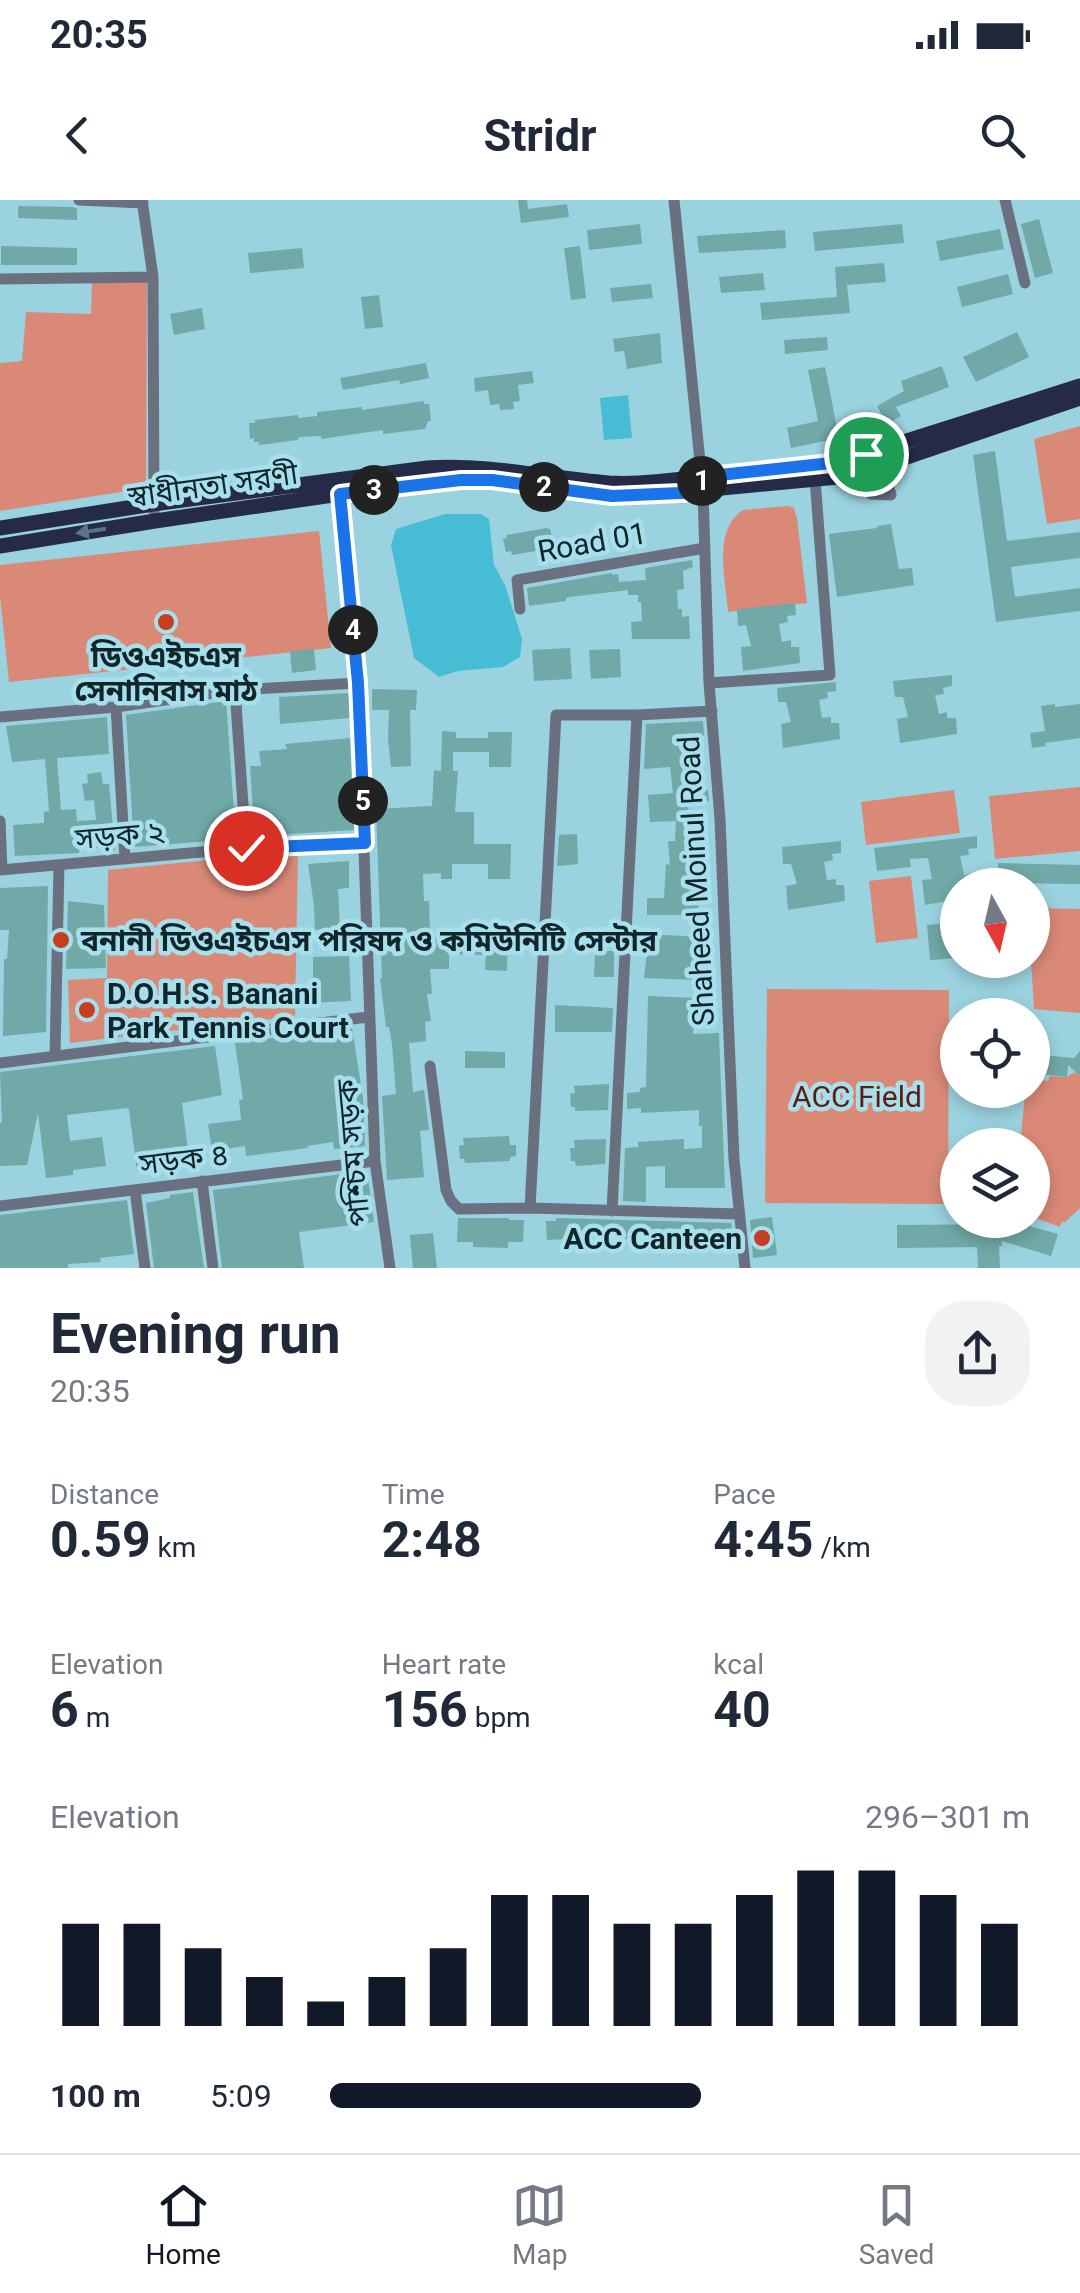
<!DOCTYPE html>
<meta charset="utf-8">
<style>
body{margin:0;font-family:Roboto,"Noto Sans Bengali",sans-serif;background:#f2f2f3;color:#1f2937;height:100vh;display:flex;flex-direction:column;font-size:38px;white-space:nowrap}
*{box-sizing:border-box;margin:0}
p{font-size:32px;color:#747a83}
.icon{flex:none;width:55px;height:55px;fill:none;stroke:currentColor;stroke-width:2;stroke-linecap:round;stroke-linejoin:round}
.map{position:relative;height:1068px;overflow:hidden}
.details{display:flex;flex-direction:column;background:#fff;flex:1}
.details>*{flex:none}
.needle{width:65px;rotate:172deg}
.tools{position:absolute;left:940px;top:668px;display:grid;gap:20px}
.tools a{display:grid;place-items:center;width:110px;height:110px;border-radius:50%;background:#fff;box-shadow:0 5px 15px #0003;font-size:50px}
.pin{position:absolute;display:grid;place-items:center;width:85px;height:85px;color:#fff;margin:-42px;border:5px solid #fff;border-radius:50%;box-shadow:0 2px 10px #0007}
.km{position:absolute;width:50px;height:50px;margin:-25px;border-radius:50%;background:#222;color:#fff;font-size:28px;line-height:50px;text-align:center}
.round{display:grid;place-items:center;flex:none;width:105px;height:105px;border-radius:40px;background:#f2f2f3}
.overview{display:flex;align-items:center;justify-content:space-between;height:170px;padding:0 50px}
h1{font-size:55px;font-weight:700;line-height:75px}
.figures{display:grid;grid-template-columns:repeat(3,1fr);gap:15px;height:170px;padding:10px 50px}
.figures div{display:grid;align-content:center}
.figures b{font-size:50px;font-weight:700}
.figures small{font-size:28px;font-weight:400}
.figures p{font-size:28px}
.chart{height:280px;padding:20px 50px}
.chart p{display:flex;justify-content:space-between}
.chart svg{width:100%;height:180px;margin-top:10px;stroke:#111827;stroke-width:6}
ul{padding:0 50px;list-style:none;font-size:32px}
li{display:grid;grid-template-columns:160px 120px 1fr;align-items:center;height:75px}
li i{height:25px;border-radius:12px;background:#111827}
.status{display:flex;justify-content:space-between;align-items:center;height:70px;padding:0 50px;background:#fff;direction:ltr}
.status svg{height:28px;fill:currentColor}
header{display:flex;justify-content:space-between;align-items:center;height:130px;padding:0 50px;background:#fff;font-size:45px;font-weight:700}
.menu{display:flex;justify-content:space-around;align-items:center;height:140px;border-top:2px solid #e0e1e3;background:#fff;font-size:28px;color:#747a83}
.menu a{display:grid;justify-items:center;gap:5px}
.menu .current{color:#111827}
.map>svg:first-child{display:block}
</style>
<div class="status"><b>20:35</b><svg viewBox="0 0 49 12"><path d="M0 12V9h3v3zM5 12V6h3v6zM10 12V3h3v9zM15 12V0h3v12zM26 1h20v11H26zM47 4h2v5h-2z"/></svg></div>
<header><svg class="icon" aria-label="back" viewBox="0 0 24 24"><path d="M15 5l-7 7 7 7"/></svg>Stridr<svg class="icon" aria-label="search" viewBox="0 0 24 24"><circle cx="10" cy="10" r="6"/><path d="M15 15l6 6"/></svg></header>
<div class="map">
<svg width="1080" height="1068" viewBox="0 0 1080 1068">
<rect width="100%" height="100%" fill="#9bd2df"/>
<path fill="#da8977" d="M92 79H147L146 288 0 311V163L22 161 26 112 91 114Z
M1080 226V319L1047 324 1034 239Z
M788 306 794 308 797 318 807 403 728 412C726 382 712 330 743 310Z
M319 331 331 448 9 482 0 396V365Z
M1080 587V651L995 659 989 596Z
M954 590 960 633 866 645 861 602Z
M298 651 295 816 70 843 68 780 107 778 108 670Z
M911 676 918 738 876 743 869 681Z
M1033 708 1080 709V813L1034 809 1031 760H1032Z
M767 789 949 790 948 1004 765 1003Z
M1075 872 1080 876V1008L1064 1023 1062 1021 1060 1027 1033 1017 1032 945H1020L1025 894V890H1032L1033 879 1048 881 1050 876 1067 877Z"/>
<path fill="#46bdd5" d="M628 195 632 238 604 240 600 198Z
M445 314H481L489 319 494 365 505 385 522 439 520 457 503 467 458 471 439 477 414 458 391 345 396 329Z"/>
<path fill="#70a9a7" d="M518 0H527L528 9 567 4 569 17 521 23Z
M18 6 73 7 77 9V20L18 18Z
M1039 19 1053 73 1035 78 1021 24Z
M640 24 642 44 589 50 587 30Z
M902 24 904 43 815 51 813 32Z
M1000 29 1004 49 940 61 936 41Z
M785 30 786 48 699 53 697 36Z
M1 46 77 48V65H1Z
M580 46 586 98 571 100 564 48Z
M302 48 304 68 250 73 248 53Z
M884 63 886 82 847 85 850 113 762 120 760 103 837 97 835 67Z
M763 73 765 90 721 93 719 77Z
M1008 74 1013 94 962 107 957 87Z
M651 84 653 98 612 102 610 88Z
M379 95 383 127 365 129 361 97Z
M202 108 205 129 174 135 170 114Z
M1017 132 1029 157 976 182 963 157Z
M660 133 662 163 627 169 624 151 615 152 613 139Z
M827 137 828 150 785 154 784 140Z
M426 163 429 178 400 184 399 180 343 190 340 178Z
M942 166 949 187 896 207 901 216 887 224 877 206 904 191 901 181Z
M825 167 839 238 791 248 787 228 818 221 808 170Z
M532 171 534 183 518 185 520 201 513 202 514 209 500 210 499 204 490 205 488 190 475 192 474 178Z
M424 201V204H429L431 221H428L425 229 383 234V230L321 239V236L301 237 298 238V240L259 245V242H254V238L250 239 249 223H255V220L298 215V218L317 216V212L362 207V210Z
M995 251 1007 341 1080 332V358L1011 367 1015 397 1080 388V411L996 422 973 255Z
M891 324 899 369 912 368 914 385 837 397 829 334 877 328V326Z
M546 328 550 329 553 343 546 344 547 349 512 355 511 351 506 352 503 339 507 338 506 335Z
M692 360 693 367 683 371 684 389 677 390 678 409H682V417L689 416 690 439H632L631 422 642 421 641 402H638V395H628V390L570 397 566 398V401L529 406 527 388 612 373V375L618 374 619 382 646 380 645 368Z
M795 403 796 415 787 416 788 422 779 424 782 442 791 440V447H799L800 463 743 471 741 447 751 446 746 425 738 426 737 409Z
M570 448 572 479 534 481 532 450Z
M314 449 316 470 292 473 290 451Z
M620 449 621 477 591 479 589 450Z
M952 475V486L943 488 944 494 935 495 939 514 947 512V518H956L957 534 900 543 897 519 908 517 903 497H895L893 481Z
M836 482V491L827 492 828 498 819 500 822 518 831 517V523H839L840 539 783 548 781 524 791 522 786 502H778L777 488Z
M372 489 417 490 416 510H410L411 566 391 567 388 539 389 510H372Z
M349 493 350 518 280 524 279 497Z
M226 501 236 639 134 647 126 515Z
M1055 504V507L1080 504V538L1045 543 1046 546 1032 548 1030 533 1045 531 1041 506Z
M107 517 109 554 57 558 61 610 76 609 77 621 96 620 94 600 85 601 82 584 88 583 87 574 101 572 103 584H109L115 650 112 651V647L79 649V653L15 656 13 625 44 623V612L49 611 45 559 12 562 6 526Z
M703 521 704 536H689L691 566H683L685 593 708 590 709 601 688 605 689 628H700L702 653H699L698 715H647V698H664L666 664 670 665 668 641H675L676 621 650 622 648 595 673 593 670 567 644 569 646 524Z
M442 531 456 532V538H488V532H512L511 567H489V552H453V571H458L455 612H474V644H511L510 679H488V664H452V679H441V673L423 674 424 701H429L430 734H453V740L485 741V735L508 736 507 771 485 770 486 755 449 754V769H430L432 794H427L431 821 425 822 426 841 409 843 413 892 424 890 429 930 420 931 424 977 387 980 382 896 396 894 392 844 389 827H386L380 778H382L376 609 432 606 434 570 441 571Z
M350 538 354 630 275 635V637L255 638 250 566H261L259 551 287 549 285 544Z
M577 634 578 664 557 666 559 635Z
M977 636V648L968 649 969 655 960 656 964 675 972 673V685H958V699L925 705 922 680 932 679 928 658 910 659 911 667 877 671 874 648Z
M841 641V653L832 654 833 660 824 662 827 680 836 679V685H844L845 701 788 710 786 686 797 684 791 664H783L782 647Z
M349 661V688L338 689 340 729 315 730 314 706 308 664Z
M998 663 1080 665V684L998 683Z
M48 686 46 832 3 836 4 759H7L9 730H0V688Z
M68 701 104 705 106 768 66 769Z
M958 722V758L930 760 927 725Z
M649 734 698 737 696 780 644 778Z
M595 751H614V777H594Z
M349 756 351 801 308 803 309 782H313V757Z
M648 796 696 798 693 834 719 833 725 988H665V966L646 967V1002L623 1001 625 948 638 947V942L684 939V949L702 948V926H699V910L641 913V908L627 909V893L640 892V888L646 887Z
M555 805 613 808 612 832H555Z
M352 828 363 898 365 946 334 949 333 942 307 946 308 948 246 956 245 946 212 951 208 924 241 920 239 900 243 899 235 843Z
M215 846 222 895 182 903 190 966 137 971 129 910 127 908 67 915 70 941 102 937 106 966 73 970V975L46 978 38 913 27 965 0 966V923L2 922 0 872Z
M465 851 505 852V868H465Z
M1080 851V876L1068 865 1067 877 1032 873V854L1074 858Z
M609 884 608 910 575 911V907H571L570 894 575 893 574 886Z
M509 936 510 945H516V956L510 957V961L465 963 464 959H460L459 946 464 945 463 938Z
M606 939 605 964 576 966 575 961H571L570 948H575L574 940Z
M367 971 374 1022 299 1032 304 1068H222L213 990Z
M193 992 204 1068H154L146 1003 170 998V995Z
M127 1000 134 1054 100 1058 101 1062 68 1064V1068H0V1015Z
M772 1017 777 1055 753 1058 750 1020Z
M458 1018H509V1020H524L523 1042H508V1048L473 1047V1042H457Z
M556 1018 731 1023 733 1041 723 1042V1036L698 1037V1042L679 1043V1037L657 1038V1032L631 1033V1039H591V1033L566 1034V1039L547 1040 546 1021H556Z
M1015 1022 1058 1034 1051 1056 1002 1041V1046H999L1000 1068H978L977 1047 897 1048V1025L1015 1024Z
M433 1033 437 1068H413L410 1035Z"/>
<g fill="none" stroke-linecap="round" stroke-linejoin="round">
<path stroke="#6b7081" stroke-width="11" d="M79 0 143 3
M142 0 153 77 154 312
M674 0 703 292 709 483 720 619 734 959 745 1068
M1005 0 1025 83
M0 79 153 77
M340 294 358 483 375 961 390 1068
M520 409 517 380 705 348
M709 483 830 475 815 279
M235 490 246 648
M116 507 125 659
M0 517 116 507 235 490 358 483
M0 621 2 670
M0 670 246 648 365 643
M55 856 59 665
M0 863 368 817
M430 866 446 990 451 1001 459 1009 530 1008 738 1014
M202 981 213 1068
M135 990 145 1068
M0 1006 375 961
M530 1008 556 515H637L712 511
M612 1011 637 515"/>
<path stroke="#252b46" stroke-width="15" d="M0 328 153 304 427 268C491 264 546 278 609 283 644 285 681 279 715 275 766 270 817 267 866 254L1080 186
M0 346 155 321 340 294 461 280 492 281 612 296 650 295 838 277 872 269 1080 198"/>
<path stroke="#6b7081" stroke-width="11" d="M871 294 891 295 874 238 890 235"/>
</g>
<defs><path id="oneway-solid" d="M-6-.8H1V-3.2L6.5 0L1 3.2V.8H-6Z" transform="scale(2.5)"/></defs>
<use fill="#597388" href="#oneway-solid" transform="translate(91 331) rotate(171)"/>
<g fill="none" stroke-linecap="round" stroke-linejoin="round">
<defs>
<path id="route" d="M246 648 365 643 358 483 340 294 461 280H492L612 296 703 292 701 277 831 263 866 254"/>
</defs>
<use href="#route" stroke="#fff" stroke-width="20"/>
<use href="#route" stroke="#1a73e8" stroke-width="12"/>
</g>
<g fill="#c73d1f" stroke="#a8dfec" stroke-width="4">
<circle cx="166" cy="422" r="10"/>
<circle cx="61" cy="740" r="10"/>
<circle cx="87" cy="810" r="10"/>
<circle cx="762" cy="1038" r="10"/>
</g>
<g text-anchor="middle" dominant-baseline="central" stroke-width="9" stroke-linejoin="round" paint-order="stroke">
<g font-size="30" fill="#10262b" stroke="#a8dfec">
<text transform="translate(213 285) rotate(-8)">স্বাধীনতা সরণী</text>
<text transform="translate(592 342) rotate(-10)">Road 01</text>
<text transform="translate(120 635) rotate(-5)">সড়ক ২</text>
<text transform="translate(696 681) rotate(-93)">Shaheed Moinul Road</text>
<text transform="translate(353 953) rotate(-95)">পশ্চিম সড়ক</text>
<text transform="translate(184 959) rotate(-7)">সড়ক ৪</text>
</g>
<g font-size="30" font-weight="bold" fill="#10262b" stroke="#a8dfec" text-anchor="start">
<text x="166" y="456" text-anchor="middle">ডিওএইচএস<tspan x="166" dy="34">সেনানিবাস মাঠ</tspan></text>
<text x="81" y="740">বনানী ডিওএইচএস পরিষদ ও কমিউনিটি সেন্টার</text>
<text x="107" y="793">D.O.H.S. Banani<tspan x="107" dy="34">Park Tennis Court</tspan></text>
<text x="742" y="1038" text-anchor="end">ACC Canteen</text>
</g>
<g font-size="30" fill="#5e1c0e" stroke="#a8dfec">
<text x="857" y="896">ACC Field</text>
</g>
</g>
</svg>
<div class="tools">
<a><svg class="needle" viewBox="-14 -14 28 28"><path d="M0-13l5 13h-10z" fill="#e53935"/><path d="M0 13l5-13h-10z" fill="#747a83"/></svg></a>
<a><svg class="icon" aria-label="locate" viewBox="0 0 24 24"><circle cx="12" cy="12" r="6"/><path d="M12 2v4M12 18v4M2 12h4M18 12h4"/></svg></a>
<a><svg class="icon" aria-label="layers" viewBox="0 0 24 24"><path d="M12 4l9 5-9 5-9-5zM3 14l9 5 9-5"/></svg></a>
</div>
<div class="pin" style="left:866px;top:254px;background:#1e9e55"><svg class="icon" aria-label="arrive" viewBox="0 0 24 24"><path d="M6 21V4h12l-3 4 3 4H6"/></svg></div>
<div class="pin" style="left:246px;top:648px;background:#d93025"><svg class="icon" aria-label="check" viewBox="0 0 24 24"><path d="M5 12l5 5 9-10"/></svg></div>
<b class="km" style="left:702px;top:281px">1</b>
<b class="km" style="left:544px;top:287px">2</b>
<b class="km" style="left:374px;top:290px">3</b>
<b class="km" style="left:353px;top:430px">4</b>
<b class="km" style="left:363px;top:601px">5</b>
</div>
<section class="details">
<div class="overview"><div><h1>Evening run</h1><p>20:35</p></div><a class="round"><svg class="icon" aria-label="share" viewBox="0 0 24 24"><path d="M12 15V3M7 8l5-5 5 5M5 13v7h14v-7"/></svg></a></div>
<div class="figures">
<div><p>Distance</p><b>0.59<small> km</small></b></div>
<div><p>Time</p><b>2:48</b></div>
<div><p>Pace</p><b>4:45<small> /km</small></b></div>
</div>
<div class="figures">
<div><p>Elevation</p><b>6<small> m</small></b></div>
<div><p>Heart rate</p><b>156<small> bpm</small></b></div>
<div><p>kcal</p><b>40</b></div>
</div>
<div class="chart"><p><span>Elevation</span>296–301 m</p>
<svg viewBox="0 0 160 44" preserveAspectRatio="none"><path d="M5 44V19M15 44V19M25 44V25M35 44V32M45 44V38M55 44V32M65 44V25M75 44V12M85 44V12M95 44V19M105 44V19M115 44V12M125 44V6M135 44V6M145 44V12M155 44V19"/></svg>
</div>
<ul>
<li><b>100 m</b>5:09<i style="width:53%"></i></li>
</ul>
</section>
<nav class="menu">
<a class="current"><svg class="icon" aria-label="home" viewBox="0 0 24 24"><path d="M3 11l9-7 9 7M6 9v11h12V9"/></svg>Home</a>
<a><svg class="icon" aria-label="map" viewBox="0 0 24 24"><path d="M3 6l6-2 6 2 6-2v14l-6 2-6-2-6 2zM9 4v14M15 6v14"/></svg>Map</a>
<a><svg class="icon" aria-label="saved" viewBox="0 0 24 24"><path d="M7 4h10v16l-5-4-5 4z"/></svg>Saved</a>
</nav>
